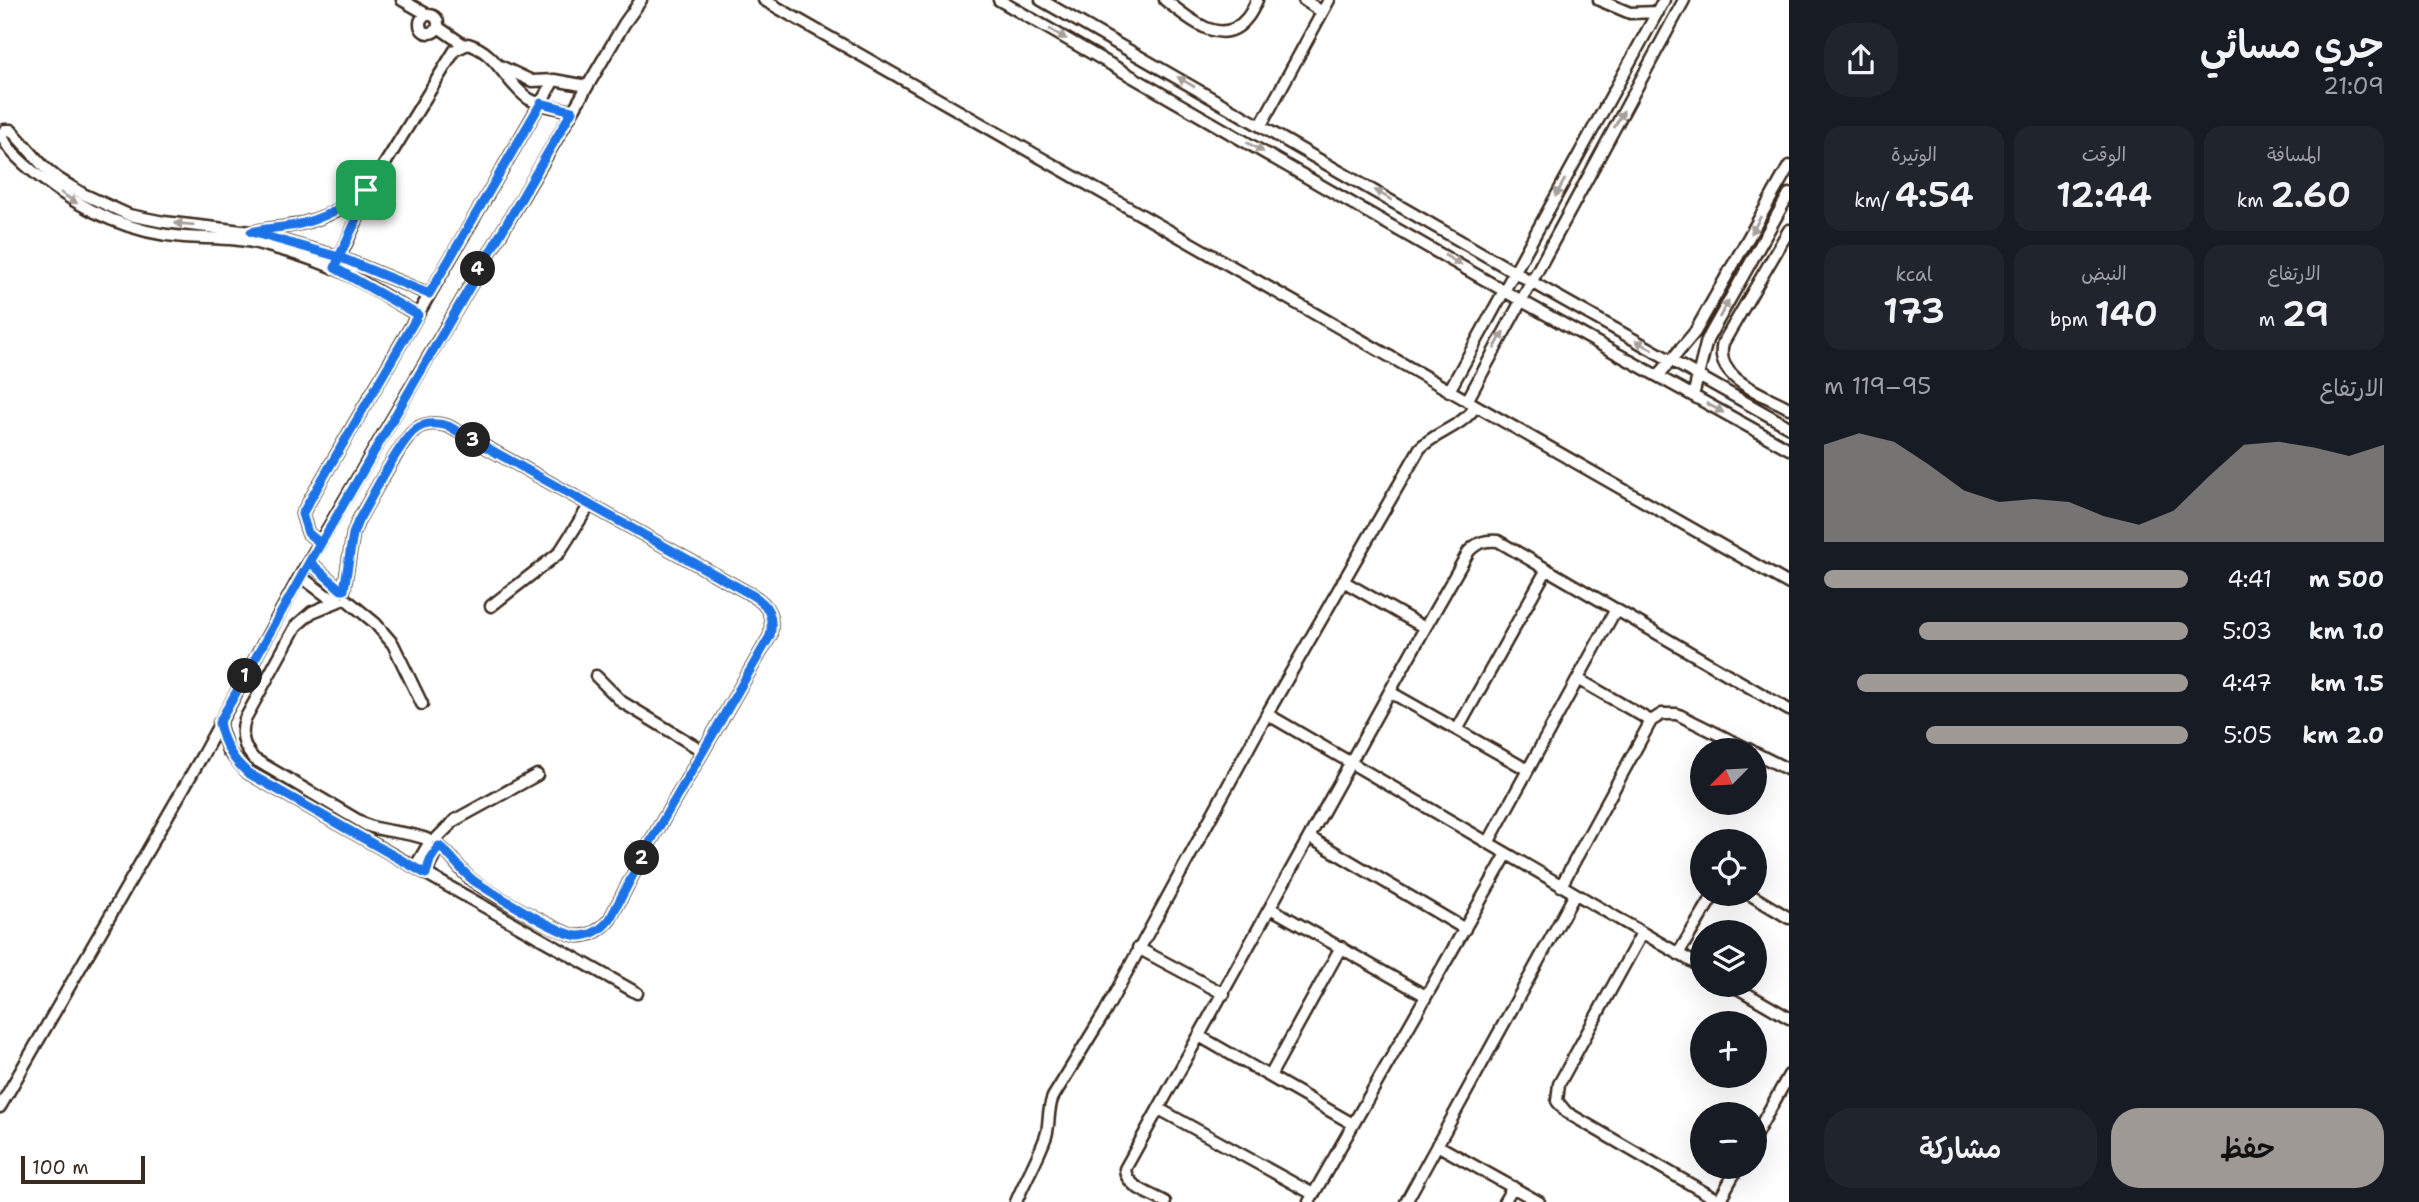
<!DOCTYPE html>
<html lang="ar">
<meta charset="utf-8">
<style>
body{margin:0;font-family:"Shantell Sans","Playpen Sans Arabic",sans-serif;background:#20242c;color:#f1f3f6;direction:rtl;height:100vh;display:flex;flex-direction:column;font-size:26px;white-space:nowrap}
*{box-sizing:border-box;margin:0}
p{font-size:23px;color:#9ea1a6}
.icon{flex:none;width:38px;height:38px;fill:none;stroke:currentColor;stroke-width:2;stroke-linecap:round;stroke-linejoin:round}
.map{position:relative;flex:1;overflow:hidden;direction:ltr}
.drawer{display:flex;flex-direction:column;background:#171b24;width:630px}
.drawer>*{flex:none}
.needle{width:46px;rotate:246deg}
.controls{position:absolute;left:1690px;top:738px;display:grid;gap:14px}
.controls a{display:grid;place-items:center;width:77px;height:77px;border-radius:50%;background:#171b24;box-shadow:0 7px 28px #0002;font-size:35px}
.scale{position:absolute;left:21px;bottom:18px;width:124px;box-sizing:border-box;padding-left:7px;border:4px solid #3b2a1e;border-top:0;font-size:19px;line-height:24px;white-space:nowrap;color:#3b2a1e;-webkit-text-stroke:5px #fff;paint-order:stroke}
.pin{position:absolute;display:grid;place-items:center;width:60px;height:60px;color:#fff;margin:-30px;border-radius:14px;box-shadow:0 4px 10px #0006}
.km{position:absolute;width:35px;height:35px;margin:-18px;border-radius:50%;background:#222;color:#fff;font-size:19px;line-height:35px;text-align:center}
.round{display:grid;place-items:center;flex:none;width:74px;height:74px;border-radius:28px;background:#20242c}
.overview{display:flex;align-items:center;justify-content:space-between;height:119px;padding:0 35px}
h1{font-size:38px;font-weight:600;line-height:52px}
.metrics{display:grid;grid-template-columns:repeat(3,1fr);gap:10px;height:119px;padding:7px 35px}
.metrics div{display:grid;align-content:center;border-radius:18px;background:#20242c;text-align:center}
.metrics b{font-size:35px;font-weight:600}
.metrics small{font-size:19px;font-weight:400}
.metrics p{font-size:19px}
.chart{height:196px;padding:14px 35px}
.chart p{display:flex;justify-content:space-between}
.chart svg{width:100%;height:126px;margin-top:7px;fill:#9f9995;opacity:.7}
.cta{display:flex;gap:14px;margin-top:auto;padding:14px 35px}
.cta a{flex:1;height:80px;border-radius:28px;background:#9f9995;color:#111;font-size:28px;font-weight:600;line-height:80px;text-align:center}
.cta a+a{background:#20242c;color:#f1f3f6}
ul{padding:0 35px;list-style:none;font-size:23px}
li{display:grid;grid-template-columns:112px 84px 1fr;align-items:center;height:52px}
li i{height:18px;border-radius:9px;background:#9f9995}
main{display:flex;flex:1;min-height:0}
.map>svg:first-child{display:block}
</style>
<main>
<section class="drawer">
<div class="overview"><div><h1>جري مسائي</h1><p>21:09</p></div><a class="round"><svg class="icon" aria-label="share" viewBox="0 0 24 24"><path d="M12 15V3M7 8l5-5 5 5M5 13v7h14v-7"/></svg></a></div>
<div class="metrics">
<div><p>المسافة</p><b>2.60<small> km</small></b></div>
<div><p>الوقت</p><b>12:44</b></div>
<div><p>الوتيرة</p><b>4:54<small> /km</small></b></div>
</div>
<div class="metrics">
<div><p>الارتفاع</p><b>29<small> m</small></b></div>
<div><p>النبض</p><b>140<small> bpm</small></b></div>
<div><p>kcal</p><b>173</b></div>
</div>
<div class="chart"><p><span>الارتفاع</span>95–119 m</p>
<svg viewBox="0 0 160 44" preserveAspectRatio="none"><path d="M0 44V10L10 6L20 9L30 17L40 26L50 30L60 29L70 30L80 35L90 38L100 33L110 21L120 10L130 9L140 11L150 14L160 10V44z"/></svg>
</div>
<ul>
<li><b>500 m</b>4:41<i style="width:100%"></i></li>
<li><b>1.0 km</b>5:03<i style="width:74%"></i></li>
<li><b>1.5 km</b>4:47<i style="width:91%"></i></li>
<li><b>2.0 km</b>5:05<i style="width:72%"></i></li>
</ul>
<div class="cta"><a>حفظ</a><a>مشاركة</a></div>
</section>
<div class="map">
<svg width="1789" height="1202" viewBox="0 0 1789 1202">
<rect width="100%" height="100%" fill="#fff"/>
<filter id="ink" filterUnits="userSpaceOnUse"><feTurbulence type="fractalNoise" baseFrequency=".0143" numOctaves="2"/><feDisplacementMap in="SourceGraphic" scale="14" xChannelSelector="R" yChannelSelector="G"/><feConvolveMatrix kernelMatrix="1 2 1 2 8 2 1 2 1" color-interpolation-filters="sRGB"/></filter>
<g filter="url(#ink)">
<g fill="none" stroke-linecap="round" stroke-linejoin="round">
<defs>
<path id="minor" d="M402 0 428 15
M764 0 1789 584
M999 0 1520 300 1789 449
M1041 0 1530 281 1789 427
M1165 0C1186 16 1221 50 1246 19 1251 14 1254 6 1257 0
M1304 0 1322 12
M1599 0 1630 13 1658 12
M420 24a9 9 0 1 1 18 0a9 9 0 1 1-18 0Z
M438 27 464 45
M500 66 532 81 554 80 587 86
M1261 125 1329 0
M1789 230 1723 343C1713 379 1764 394 1789 408
M252 232C266 228 281 228 295 225 324 219 351 205 371 184
M338 261 375 180 455 50 468 44C497 52 506 84 529 99 541 106 558 108 572 111
M418 315C391 300 363 281 334 268 312 259 287 251 264 245 237 237 211 239 184 237 130 233 82 210 40 177 27 167 5 149 2 134L5 130H11L44 167 57 178 83 194 129 215 164 222 251 232 339 257 429 294
M1658 376 1695 332 1789 166
M1449 391 1664 0
M1693 396 1707 340 1789 194
M1467 401 1684 0
M320 543 308 533 302 514 554 80
M310 562 341 590
M300 576 327 596 337 597
M1343 581 1425 628
M344 590 353 534 358 521C369 502 402 439 416 429 426 422 437 423 448 426L752 595C769 605 774 617 770 636L648 846 610 919C602 929 591 936 578 936 564 936 487 891 473 881 460 871 453 856 439 846
M347 600 375 623 393 644 422 704
M339 601 312 612 296 626 245 719C240 735 243 747 254 759L366 825C386 833 408 831 429 840
M491 606 559 553 589 506
M596 676 622 702 703 751
M1578 679 1651 721
M1390 692 1528 770
M1267 714 1703 968
M219 723 228 751 248 773 637 993
M1457 730 1547 569
M1755 753 1789 770
M1309 837 1465 929
M437 838 455 820 537 775
M1488 843 1616 609
M415 867 428 845
M426 874 437 848
M1561 886 1651 721 1662 714H1677L1752 751
M1749 894 1789 918
M1270 908 1426 996
M1642 933 1559 1084 1557 1101 1566 1112 1721 1202
M1138 948 1224 994
M1678 954 1710 901 1717 894
M1732 985 1789 1018
M1199 1036 1353 1124
M1270 1076 1341 947
M0 1107 202 756 300 576 624 24 641 0
M1159 1109 1313 1194
M1755 1136 1789 1075
M1437 1145 1539 1202
M1719 1201 1738 1167
M1016 1202C1025 1180 1038 1159 1046 1136 1050 1123 1047 1110 1053 1097L1105 1012 1267 714 1420 448C1437 431 1461 428 1476 406
M1165 1202C1151 1194 1126 1187 1125 1169L1425 628 1469 551C1478 542 1485 540 1498 541L1789 710
M1309 1202 1507 854
M1406 1202 1575 894
M1504 1202 1513 1187"/>
</defs>
<use href="#minor" stroke="#3b2a1e" stroke-width="15"/>
<use href="#minor" stroke="#fff" stroke-width="10"/>
</g>
<defs><path id="oneway-solid" d="M-6-.8H1V-3.2L6.5 0L1 3.2V.8H-6Z" transform="scale(1.75)"/></defs>
<g fill="#a79f9a">
<use href="#oneway-solid" transform="translate(1058 34) rotate(30)"/>
<use href="#oneway-solid" transform="translate(1186 82) rotate(-150)"/>
<use href="#oneway-solid" transform="translate(1619 119) rotate(-61)"/>
<use href="#oneway-solid" transform="translate(1255 147) rotate(30)"/>
<use href="#oneway-solid" transform="translate(1560 188) rotate(119)"/>
<use href="#oneway-solid" transform="translate(1383 195) rotate(-150)"/>
<use href="#oneway-solid" transform="translate(69 198) rotate(33)"/>
<use href="#oneway-solid" transform="translate(184 224) rotate(-175)"/>
<use href="#oneway-solid" transform="translate(1756 225) rotate(119)"/>
<use href="#oneway-solid" transform="translate(1453 260) rotate(30)"/>
<use href="#oneway-solid" transform="translate(1724 309) rotate(-61)"/>
<use href="#oneway-solid" transform="translate(1499 340) rotate(-62)"/>
<use href="#oneway-solid" transform="translate(1644 345) rotate(-151)"/>
<use href="#oneway-solid" transform="translate(1715 408) rotate(29)"/>
</g>
</g>
<g fill="none" stroke-linecap="round" stroke-linejoin="round" filter="url(#ink)">
<defs>
<path id="route" d="M366 190 375 180 339 257 335 268 418 315 302 514 308 533 320 543 219 723C224 745 232 759 248 773L426 874 430 860 439 846C454 857 462 874 477 883 497 895 559 935 578 936 591 936 602 929 610 919L648 846 770 636C774 617 769 605 752 595L448 426C437 423 426 422 416 429 401 439 370 501 358 521L353 534 344 590H341L310 562 572 111 541 103 429 294 339 257 251 232C266 228 281 228 296 225 323 219 345 207 366 190"/>
</defs>
<use href="#route" stroke="#fff" stroke-width="14"/>
<use href="#route" stroke="#1a73e8" stroke-width="9"/>
</g>
</svg>
<div class="controls">
<a><svg class="needle" viewBox="-14 -14 28 28"><path d="M0-13l5 13h-10z" fill="#e53935"/><path d="M0 13l5-13h-10z" fill="#9ea1a6"/></svg></a>
<a><svg class="icon" aria-label="locate" viewBox="0 0 24 24"><circle cx="12" cy="12" r="6"/><path d="M12 2v4M12 18v4M2 12h4M18 12h4"/></svg></a>
<a><svg class="icon" aria-label="layers" viewBox="0 0 24 24"><path d="M12 4l9 5-9 5-9-5zM3 14l9 5 9-5"/></svg></a>
<a>+</a>
<a>−</a>
</div>
<div class="scale">100 m</div>
<div class="pin" style="left:366px;top:190px;background:#1e9e55"><svg class="icon" aria-label="arrive" viewBox="0 0 24 24"><path d="M6 21V4h12l-3 4 3 4H6"/></svg></div>
<b class="km" style="left:245px;top:676px">1</b>
<b class="km" style="left:642px;top:858px">2</b>
<b class="km" style="left:473px;top:440px">3</b>
<b class="km" style="left:478px;top:269px">4</b>
</div>
</main>
